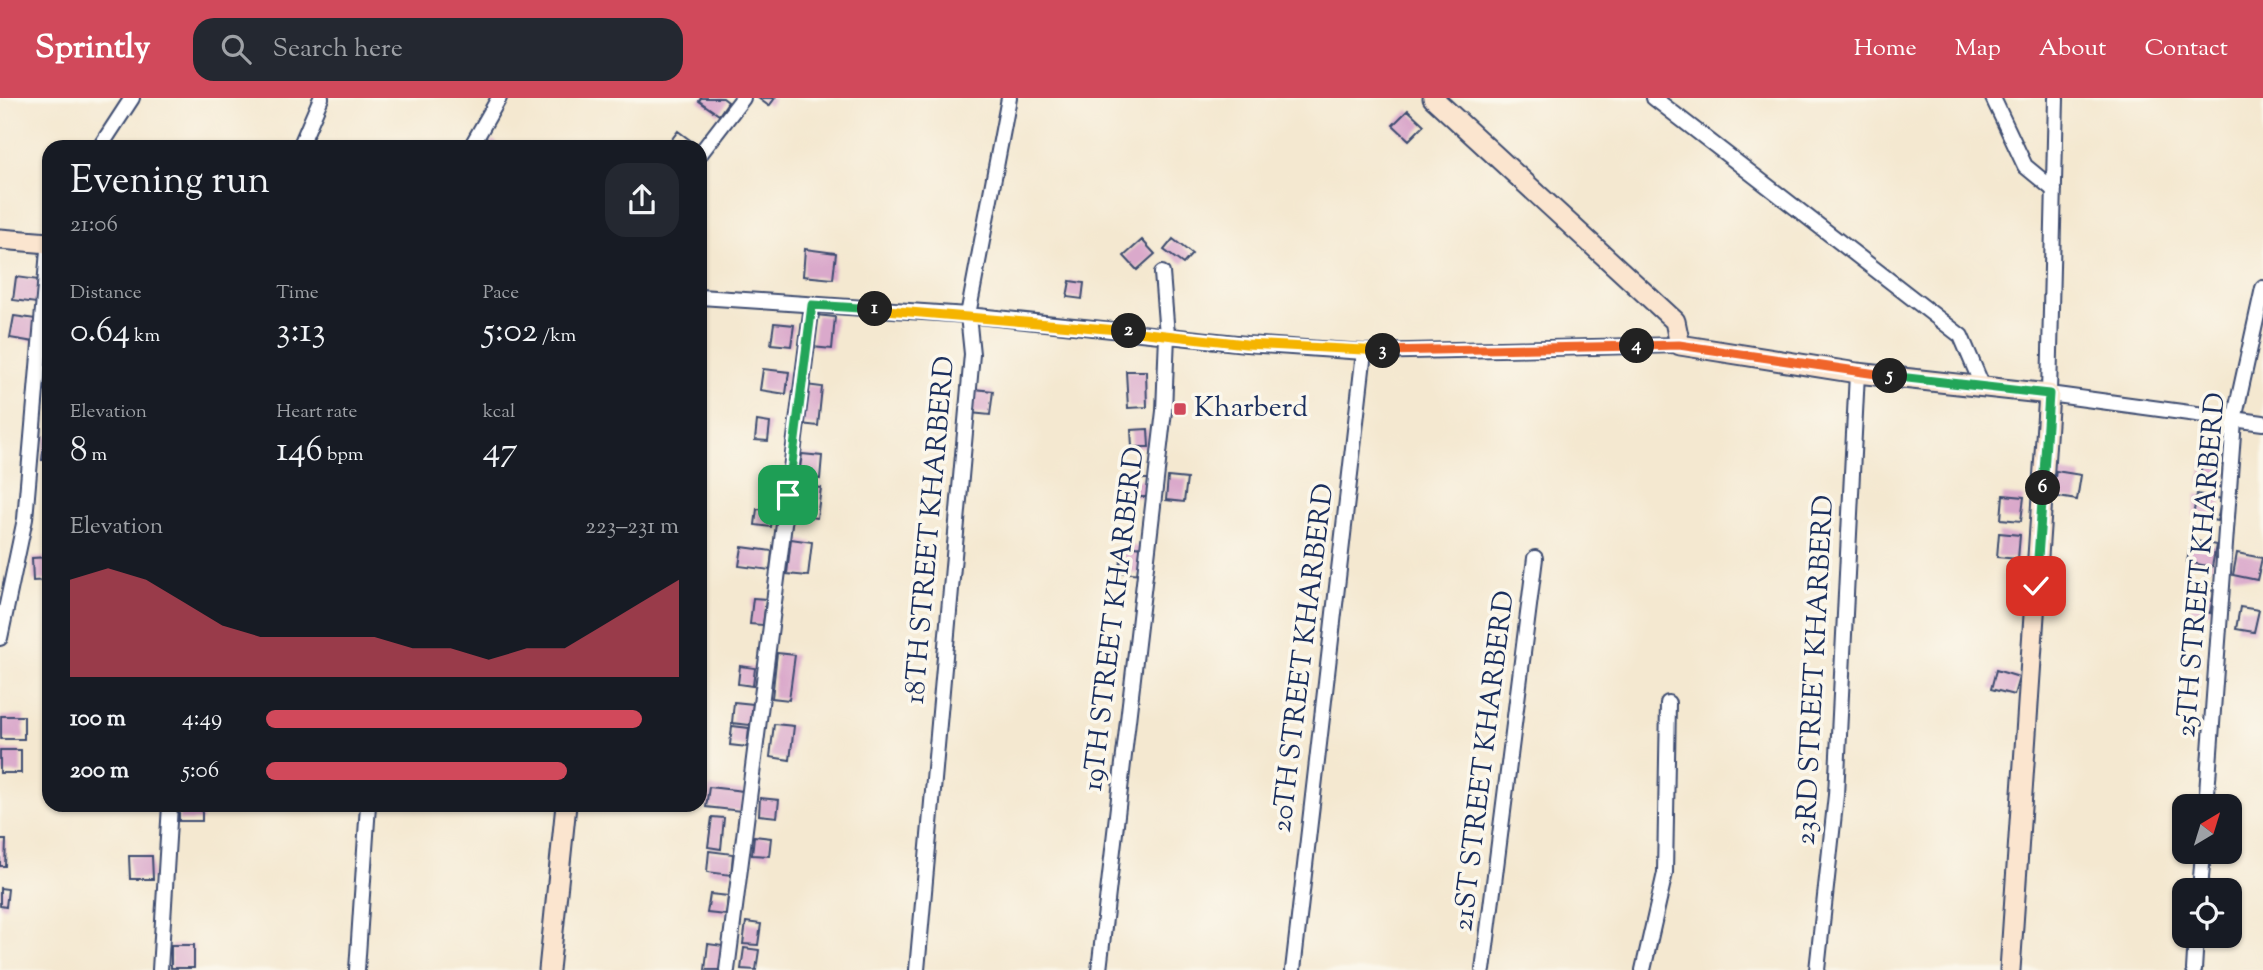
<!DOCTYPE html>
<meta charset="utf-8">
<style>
body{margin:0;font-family:"Sorts Mill Goudy",serif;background:#242831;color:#f1f3f6;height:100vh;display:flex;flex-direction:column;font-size:26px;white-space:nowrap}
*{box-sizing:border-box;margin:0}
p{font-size:23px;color:#9ea1a6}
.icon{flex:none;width:38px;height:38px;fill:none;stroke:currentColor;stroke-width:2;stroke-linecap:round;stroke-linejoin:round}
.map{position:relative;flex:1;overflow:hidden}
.side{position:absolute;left:42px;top:42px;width:665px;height:672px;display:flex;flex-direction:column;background:#171b24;border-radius:21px;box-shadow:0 2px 5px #0004}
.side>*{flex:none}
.needle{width:46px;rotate:38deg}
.fabs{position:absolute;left:2172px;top:696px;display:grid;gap:14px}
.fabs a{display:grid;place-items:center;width:70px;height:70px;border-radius:14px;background:#171b24;box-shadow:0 2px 5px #0004;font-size:35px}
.pin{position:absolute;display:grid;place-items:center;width:60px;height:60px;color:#fff;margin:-30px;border-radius:14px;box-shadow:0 4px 10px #0006}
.km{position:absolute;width:35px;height:35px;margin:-18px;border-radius:50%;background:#222;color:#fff;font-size:19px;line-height:35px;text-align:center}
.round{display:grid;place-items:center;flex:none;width:74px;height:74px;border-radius:21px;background:#242831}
.headline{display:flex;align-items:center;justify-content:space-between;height:119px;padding:0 28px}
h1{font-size:38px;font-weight:600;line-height:52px}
.stats{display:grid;grid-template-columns:repeat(3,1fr);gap:10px;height:119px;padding:7px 28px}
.stats div{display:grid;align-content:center}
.stats b{font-size:35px;font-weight:600}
.stats small{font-size:19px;font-weight:400}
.stats p{font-size:19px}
.chart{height:196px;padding:14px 28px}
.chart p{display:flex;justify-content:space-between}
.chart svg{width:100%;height:126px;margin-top:7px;fill:#d1495b;opacity:.7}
ul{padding:0 28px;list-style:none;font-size:23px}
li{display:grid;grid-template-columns:112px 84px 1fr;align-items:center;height:52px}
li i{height:18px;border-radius:9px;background:#d1495b}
header{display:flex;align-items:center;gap:42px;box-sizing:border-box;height:98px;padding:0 35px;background:#d1495b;color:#fff}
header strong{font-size:33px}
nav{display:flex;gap:38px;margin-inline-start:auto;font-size:24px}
.search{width:490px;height:63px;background:#242831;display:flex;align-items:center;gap:18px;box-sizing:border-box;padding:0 24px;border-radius:21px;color:#9ea1a6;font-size:26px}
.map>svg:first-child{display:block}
</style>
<header>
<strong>Sprintly</strong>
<div class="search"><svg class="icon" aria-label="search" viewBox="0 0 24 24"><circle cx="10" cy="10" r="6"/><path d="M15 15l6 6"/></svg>Search here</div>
<nav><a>Home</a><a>Map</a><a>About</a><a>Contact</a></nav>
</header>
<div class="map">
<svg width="2263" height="872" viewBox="0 0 2263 872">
<rect width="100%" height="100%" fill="#fbf7ec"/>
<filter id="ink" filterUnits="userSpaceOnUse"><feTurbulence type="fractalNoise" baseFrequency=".0143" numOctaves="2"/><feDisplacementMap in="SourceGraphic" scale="14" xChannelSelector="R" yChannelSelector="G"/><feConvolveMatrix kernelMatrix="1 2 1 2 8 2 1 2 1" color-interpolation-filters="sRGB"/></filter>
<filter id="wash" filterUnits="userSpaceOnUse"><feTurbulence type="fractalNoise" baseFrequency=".00686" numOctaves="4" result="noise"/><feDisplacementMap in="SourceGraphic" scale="28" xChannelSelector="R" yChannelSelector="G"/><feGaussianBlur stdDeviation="1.57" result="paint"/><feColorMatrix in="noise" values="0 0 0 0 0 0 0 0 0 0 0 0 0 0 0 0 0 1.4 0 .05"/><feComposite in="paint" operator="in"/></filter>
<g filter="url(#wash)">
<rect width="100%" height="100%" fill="#f4e8d0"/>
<g id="blocks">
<path fill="#daa9cb" d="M701 0H723L728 4 719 17 699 3Z
M758 0H775L769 8Z
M1408 12 1424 27 1409 42 1393 27Z
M678 33 694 45 691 49H666Z
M493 42 503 49H488Z
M1173 141 1192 156 1183 166 1164 152Z
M1142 142 1155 156 1137 172 1124 158Z
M805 151 836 155 833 181 803 178Z
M16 179 39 182 36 205 13 202Z
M1070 183 1084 185 1082 201 1067 199Z
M816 217 835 219 832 251 812 249Z
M14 218 36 221 34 244 10 240Z
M774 225 794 227 791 248 771 246Z
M763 271 789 274 786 296 760 292Z
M1126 273H1146L1147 309 1128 310Z
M806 287 822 289 818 328 801 326Z
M974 291 993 293 990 317 971 315Z
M757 323 770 325 768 343 755 342Z
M1148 331 1149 349H1132L1131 332Z
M45 338 49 339V362H42Z
M802 356 822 358 820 381 799 378Z
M2203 363 2227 368 2223 390 2198 385Z
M2056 373 2081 377 2077 402 2052 398Z
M1168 379 1187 381 1184 404 1166 402Z
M1131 381H1148V399H1131Z
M794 387 821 390 817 420 791 417Z
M2197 396 2222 401 2217 423 2193 418Z
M2003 397 2024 399 2021 423 2001 421Z
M757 411 773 412 771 429 755 427Z
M1999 435 2020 437 2018 461 1997 459Z
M791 441 812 444 808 478 787 476Z
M2191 442 2216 447 2212 469 2187 464Z
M1122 447 1144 449 1142 476 1120 474Z
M742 449 772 453 770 472 739 468Z
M2237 455 2262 460 2257 482 2233 477Z
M49 459V482L33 483 32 460Z
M2195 489 2214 493 2210 515 2191 511Z
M753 500 766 501 763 527 750 526Z
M2240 509 2259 512 2254 534 2236 531Z
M777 555 795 557 789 602 772 600Z
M740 568 755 570 753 588 738 586Z
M1996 572 2019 579 2014 597 1991 591Z
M734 604 753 606 750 627 732 625Z
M1 618H24V641H1Z
M774 626 794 628 790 662 770 659Z
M732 628 749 630 747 649 730 647Z
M0 652H21V675H0Z
M709 689 743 693 741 713 706 709Z
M760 700 779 702 777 719 759 717Z
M179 707H202V723H179Z
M712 719 724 720 721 751 708 749Z
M754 738 771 740 769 758 752 757Z
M0 742H6L5 768H0Z
M709 753 733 756 731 777 707 774Z
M129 758H152L153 781H130Z
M0 790 8 791 6 809 0 808Z
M710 796 728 798 726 817 707 815Z
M746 824 761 826 758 847 743 846Z
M708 846 723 848 720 872H705Z
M171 847H194V870H171Z
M744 850 759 852 756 872 741 871Z"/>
</g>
</g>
<g filter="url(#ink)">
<use href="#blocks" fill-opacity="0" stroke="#3c4b6f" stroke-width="2"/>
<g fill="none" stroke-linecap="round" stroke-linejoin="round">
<defs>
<path id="street" d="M1654 0 1961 238 1982 287
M1993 0 2025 68 2054 92
M2056 0 2049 296 2263 325
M100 49 132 0
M300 49 321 0
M471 49 499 0
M700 56 743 0
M700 199 968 217 1246 246 1364 254 1680 247
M0 540 25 421 49 141
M2206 709 2234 322 2263 190
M2200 793 2203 754
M160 872 170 707
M357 872 368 707
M727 872 812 207
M917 872 972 256 968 217 1009 0
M1099 872 1164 313 1167 237 1162 175
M1293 872 1364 254
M1483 872 1535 460
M1643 872 1665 775 1668 605
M1817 872 1836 697 1857 275
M2194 872 2196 838"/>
<path id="secondary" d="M1433 0 1675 223 1680 247 1857 275 2049 296 2010 872
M0 141 49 145
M549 872 566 707"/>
</defs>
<use href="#street" stroke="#3c4b6f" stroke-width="18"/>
<use href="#secondary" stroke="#3c4b6f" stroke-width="23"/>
<use href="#street" stroke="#fff" stroke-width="14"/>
<use href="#secondary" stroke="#fbe5cf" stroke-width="19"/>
</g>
</g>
<g fill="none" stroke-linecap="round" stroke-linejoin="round" filter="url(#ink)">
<defs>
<path id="split-1" d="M788 397 812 207 875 211"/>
<path id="split-2" d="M875 211 1129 233"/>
<path id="split-3" d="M1129 233 1246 246 1383 253"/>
<path id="split-4" d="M1383 253 1637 248"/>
<path id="split-5" d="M1637 248 1679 247 1890 278"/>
<path id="split-6" d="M1890 278 2049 296 2043 390"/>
<path id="split-7" d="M2036 488 2043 390"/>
</defs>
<use href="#split-1" stroke="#fff" stroke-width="14"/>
<use href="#split-2" stroke="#fff" stroke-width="14"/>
<use href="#split-3" stroke="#fff" stroke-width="14"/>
<use href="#split-4" stroke="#fff" stroke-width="14"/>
<use href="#split-5" stroke="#fff" stroke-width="14"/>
<use href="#split-6" stroke="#fff" stroke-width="14"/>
<use href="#split-7" stroke="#fff" stroke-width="14"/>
<use href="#split-1" stroke="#22a559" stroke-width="9"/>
<use href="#split-2" stroke="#f5b400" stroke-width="9"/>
<use href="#split-3" stroke="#f5b400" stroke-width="9"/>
<use href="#split-4" stroke="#f0652b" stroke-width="9"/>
<use href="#split-5" stroke="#f0652b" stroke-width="9"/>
<use href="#split-6" stroke="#22a559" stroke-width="9"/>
<use href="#split-7" stroke="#22a559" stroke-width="9"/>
</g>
<rect fill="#d1495b" stroke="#fbf7ec" stroke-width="2.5" x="1173" y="304" width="14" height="14" rx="3.5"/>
<g text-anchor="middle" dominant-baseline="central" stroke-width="7" stroke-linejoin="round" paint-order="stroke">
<g font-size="28" fill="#1b2f5e" stroke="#fbf7ec" text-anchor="start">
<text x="1194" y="311">Kharberd</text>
</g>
<g font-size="28" fill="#1b2f5e" stroke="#fbf7ec">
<text transform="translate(931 432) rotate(-85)">18TH STREET KHARBERD</text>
<text transform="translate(2202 467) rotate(-85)">25TH STREET KHARBERD</text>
<text transform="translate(1115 521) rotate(-83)">19TH STREET KHARBERD</text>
<text transform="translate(1304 560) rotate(-83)">20TH STREET KHARBERD</text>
<text transform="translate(1816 572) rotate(-87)">23RD STREET KHARBERD</text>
<text transform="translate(1485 663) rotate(-83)">21ST STREET KHARBERD</text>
</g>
</g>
</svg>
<div class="fabs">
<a><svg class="needle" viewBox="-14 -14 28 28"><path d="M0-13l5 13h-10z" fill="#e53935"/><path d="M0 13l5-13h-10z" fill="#9ea1a6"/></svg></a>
<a><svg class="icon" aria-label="locate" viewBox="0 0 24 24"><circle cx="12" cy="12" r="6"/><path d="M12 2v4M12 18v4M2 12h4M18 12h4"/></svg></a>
</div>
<div class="pin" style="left:788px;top:397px;background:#1e9e55"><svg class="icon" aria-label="arrive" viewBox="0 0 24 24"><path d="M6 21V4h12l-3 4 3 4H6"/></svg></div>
<div class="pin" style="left:2036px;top:488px;background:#d93025"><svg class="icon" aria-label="check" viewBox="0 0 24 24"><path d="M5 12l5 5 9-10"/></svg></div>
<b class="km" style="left:875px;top:211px">1</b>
<b class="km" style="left:1129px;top:233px">2</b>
<b class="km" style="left:1383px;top:253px">3</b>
<b class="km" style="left:1637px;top:248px">4</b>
<b class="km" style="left:1890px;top:278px">5</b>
<b class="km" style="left:2043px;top:390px">6</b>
<section class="side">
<div class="headline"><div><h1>Evening run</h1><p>21:06</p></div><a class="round"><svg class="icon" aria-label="share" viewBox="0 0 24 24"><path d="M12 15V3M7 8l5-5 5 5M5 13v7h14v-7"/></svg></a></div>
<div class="stats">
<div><p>Distance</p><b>0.64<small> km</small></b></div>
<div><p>Time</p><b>3:13</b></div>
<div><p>Pace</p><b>5:02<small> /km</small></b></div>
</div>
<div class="stats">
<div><p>Elevation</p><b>8<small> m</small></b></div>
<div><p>Heart rate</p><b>146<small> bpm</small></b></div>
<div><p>kcal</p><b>47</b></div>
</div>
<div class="chart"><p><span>Elevation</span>223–231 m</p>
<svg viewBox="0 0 160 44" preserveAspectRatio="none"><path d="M0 44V10L10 6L20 10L30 18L40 26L50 30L60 30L70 30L80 30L90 34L100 34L110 38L120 34L130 34L140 26L150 18L160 10V44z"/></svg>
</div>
<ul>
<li><b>100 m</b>4:49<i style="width:91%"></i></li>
<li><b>200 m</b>5:06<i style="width:73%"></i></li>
</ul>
</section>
</div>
